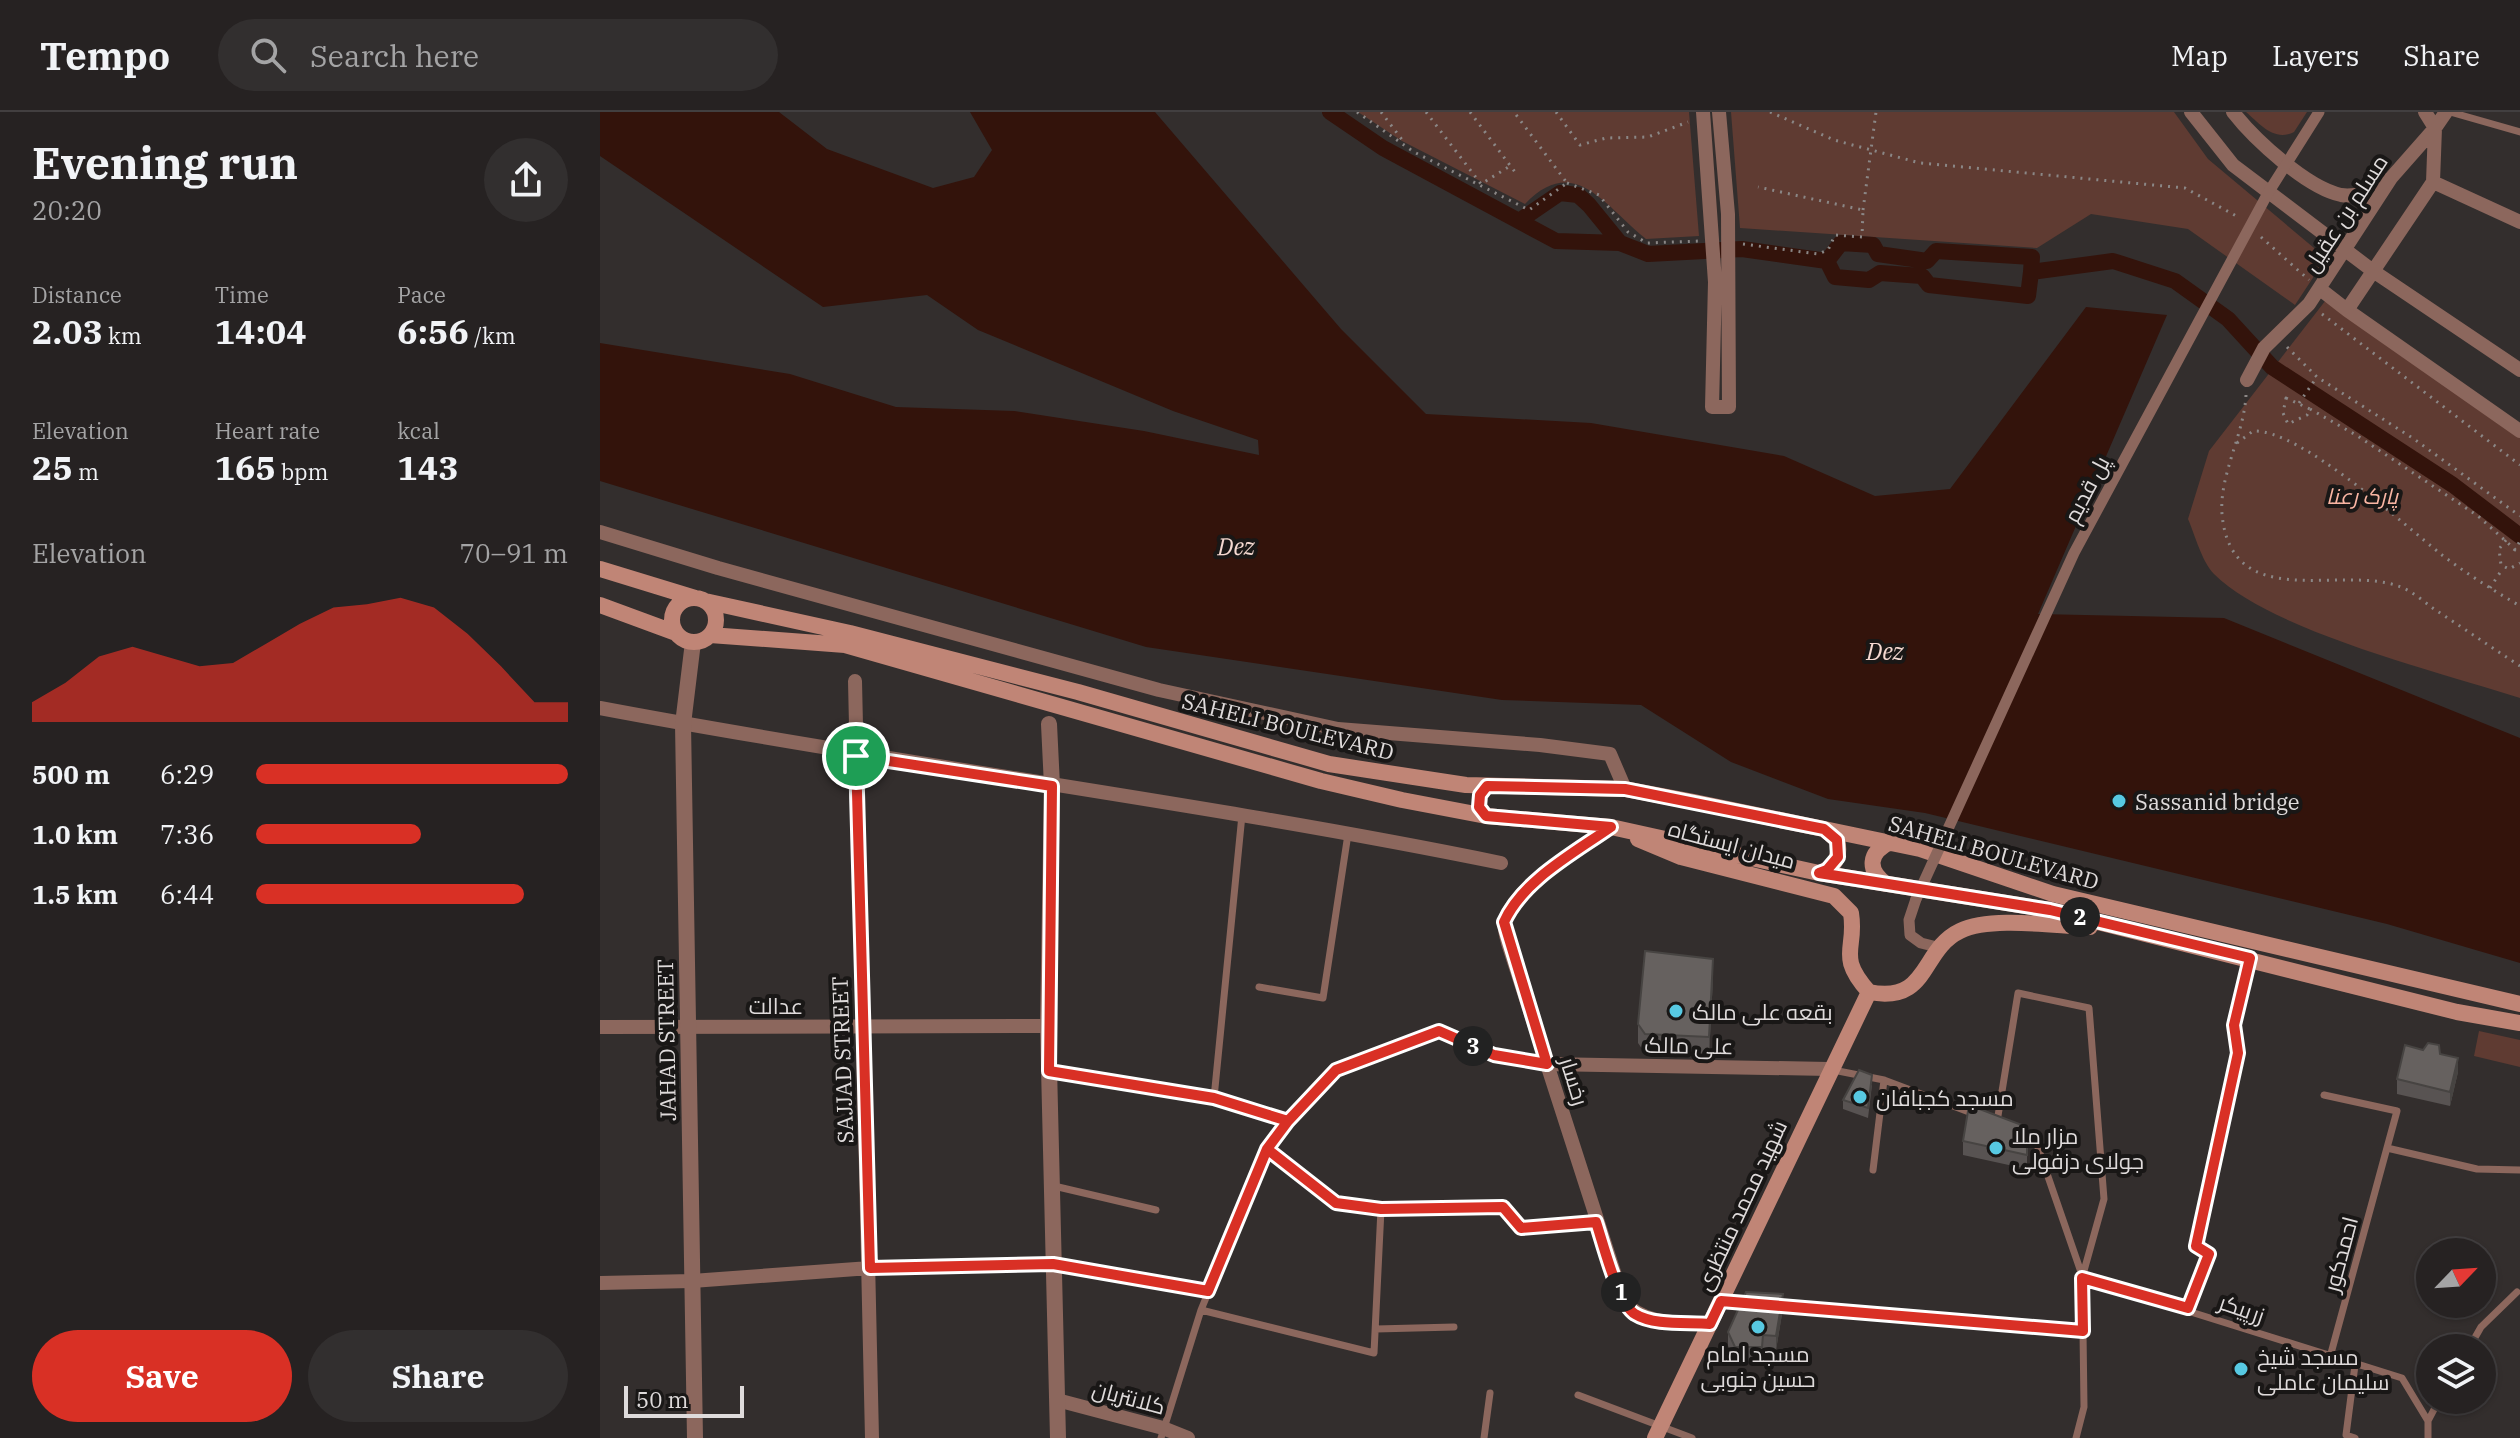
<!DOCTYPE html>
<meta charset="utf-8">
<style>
body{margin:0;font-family:"IBM Plex Serif",Cairo,serif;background:#322f2f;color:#f1f3f6;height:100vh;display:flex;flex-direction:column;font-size:30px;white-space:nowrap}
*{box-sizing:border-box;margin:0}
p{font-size:26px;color:#a4a4a5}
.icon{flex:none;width:44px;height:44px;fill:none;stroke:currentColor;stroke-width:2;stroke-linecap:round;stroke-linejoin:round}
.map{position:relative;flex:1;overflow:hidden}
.details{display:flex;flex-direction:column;background:#262222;width:600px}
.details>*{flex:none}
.needle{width:52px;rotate:65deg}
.fabs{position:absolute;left:1816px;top:1126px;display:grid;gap:16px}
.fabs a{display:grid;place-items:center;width:80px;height:80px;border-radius:50%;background:#262222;box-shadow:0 2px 6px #0004,0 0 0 2px #423f40;font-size:40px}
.scale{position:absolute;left:24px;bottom:20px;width:120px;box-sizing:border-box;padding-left:8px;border:4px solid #dfdbdb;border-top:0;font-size:22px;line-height:28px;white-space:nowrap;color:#dfdbdb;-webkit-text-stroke:6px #191716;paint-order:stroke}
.pin{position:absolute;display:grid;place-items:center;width:68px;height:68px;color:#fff;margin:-34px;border:4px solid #fff;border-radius:50%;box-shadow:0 2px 8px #0007}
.km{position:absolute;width:40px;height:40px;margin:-20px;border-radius:50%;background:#222;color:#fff;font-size:22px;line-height:40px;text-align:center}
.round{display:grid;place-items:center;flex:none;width:84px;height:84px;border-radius:42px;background:#322f2f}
.head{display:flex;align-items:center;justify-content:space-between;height:136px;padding:0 32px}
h1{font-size:44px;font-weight:700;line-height:60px}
.stats{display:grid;grid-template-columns:repeat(3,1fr);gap:12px;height:136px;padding:8px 32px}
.stats div{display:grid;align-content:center}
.stats b{font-size:34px;font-weight:700}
.stats small{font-size:22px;font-weight:400}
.stats p{font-size:22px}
.chart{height:224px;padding:16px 32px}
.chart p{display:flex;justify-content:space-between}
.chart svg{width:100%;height:144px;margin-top:8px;fill:#d93025;opacity:.7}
.primary-button{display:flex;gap:16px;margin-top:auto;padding:16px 32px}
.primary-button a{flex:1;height:92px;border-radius:48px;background:#d93025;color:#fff;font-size:32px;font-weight:700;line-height:92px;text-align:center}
.primary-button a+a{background:#322f2f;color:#f1f3f6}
ul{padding:0 32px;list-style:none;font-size:26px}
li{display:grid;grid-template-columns:128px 96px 1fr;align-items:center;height:60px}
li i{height:20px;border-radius:10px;background:#d93025}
header{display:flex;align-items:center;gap:48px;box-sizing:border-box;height:112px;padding:0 40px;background:#262222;border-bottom:2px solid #423f40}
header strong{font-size:38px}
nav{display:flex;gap:44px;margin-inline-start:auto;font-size:28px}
.search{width:560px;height:72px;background:#322f2f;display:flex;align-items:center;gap:20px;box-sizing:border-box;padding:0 28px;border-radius:44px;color:#a4a4a5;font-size:30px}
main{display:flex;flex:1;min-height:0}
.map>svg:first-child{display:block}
</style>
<header>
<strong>Tempo</strong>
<div class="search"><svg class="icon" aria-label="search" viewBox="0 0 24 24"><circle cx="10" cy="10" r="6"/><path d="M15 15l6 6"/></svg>Search here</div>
<nav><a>Map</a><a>Layers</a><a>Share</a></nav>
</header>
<main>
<section class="details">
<div class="head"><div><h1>Evening run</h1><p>20:20</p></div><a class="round"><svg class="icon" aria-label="share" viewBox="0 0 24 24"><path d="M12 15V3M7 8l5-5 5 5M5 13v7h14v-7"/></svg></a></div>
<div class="stats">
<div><p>Distance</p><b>2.03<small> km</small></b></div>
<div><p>Time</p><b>14:04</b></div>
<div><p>Pace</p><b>6:56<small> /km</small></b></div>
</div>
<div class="stats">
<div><p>Elevation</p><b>25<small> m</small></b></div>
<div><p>Heart rate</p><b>165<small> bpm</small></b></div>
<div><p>kcal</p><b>143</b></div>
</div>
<div class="chart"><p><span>Elevation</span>70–91 m</p>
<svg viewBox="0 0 160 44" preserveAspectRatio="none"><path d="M0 44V38L10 32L20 24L30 21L40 24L50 27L60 26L70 20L80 14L90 9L100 8L110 6L120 9L130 17L140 27L150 38L160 38V44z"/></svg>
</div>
<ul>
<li><b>500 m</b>6:29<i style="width:100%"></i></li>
<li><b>1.0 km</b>7:36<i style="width:53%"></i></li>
<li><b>1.5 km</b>6:44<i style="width:86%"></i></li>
</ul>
<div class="primary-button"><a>Save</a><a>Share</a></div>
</section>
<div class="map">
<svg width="1920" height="1326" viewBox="0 0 1920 1326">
<rect width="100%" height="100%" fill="#332e2d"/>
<path fill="#5f3b32" d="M758 0H1089L1099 124 1046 127C1005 95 975 40 925 92L802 29Z
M1131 0H1574L1608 47 1726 146 1695 193 1588 117 1491 102 1437 136 1140 116Z
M1646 0H1707L1694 20C1674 30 1660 12 1646 0Z
M1729 184 1920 318V586C1840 560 1671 519 1614 462 1602 450 1595 423 1588 407L1609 339Z
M1879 919 1920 928V955L1874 944Z"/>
<path fill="#33130b" d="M0 0H179L227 37 333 76 374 65 392 38 370 0H555L741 217 826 302 991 311 1184 344 1275 384 1350 377 1486 195 1567 203 1438 502 1624 506 1920 626V851L1787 812 1325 701 1228 687 1131 650 1041 593 902 588 546 535 0 369V231L190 262 296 295 414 299 544 319 659 343 658 328 573 299 378 218 327 183 223 195 0 44Z"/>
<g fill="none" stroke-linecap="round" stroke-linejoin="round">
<path stroke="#33130b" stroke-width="16" d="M730 0 783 36 956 129 1020 131 1048 142 1142 137 1227 149 1235 165 1269 168 1280 161 1322 164 1329 173 1428 184 1431 160 1513 149 1575 169 1628 207 1672 255 1853 373 1920 424
M919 109 960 81 978 83 989 93 1020 131
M1227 149 1241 131 1273 133 1278 142 1327 149 1336 139 1432 145 1431 160"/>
<path stroke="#8b8786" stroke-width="3" stroke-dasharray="2 6" stroke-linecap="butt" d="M757 0 814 40 929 98 967 71 914 0
M781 0 803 29
M826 0 881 72 910 54
M870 0 918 64
M956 0 980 33 1006 26 1048 25 1088 10
M1170 0 1234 28 1320 51 1585 76 1640 106
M967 71 999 83 1028 120 1047 131 1100 129
M1263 98 1276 0
M1661 125 1709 168
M1143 132 1218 142 1228 138 1235 123 1262 125 1263 98 1158 75
M1722 202 1920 353
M1687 235 1717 265 1814 327 1920 404
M1646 283C1644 323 1619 363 1622 402 1631 502 1739 453 1798 474 1811 478 1823 489 1834 497 1863 516 1891 535 1920 554
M1686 286 1710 297 1707 303 1688 312 1683 301Z
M1699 291 1717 265
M1710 297 1756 323 1878 404 1920 442
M1637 331 1653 319C1700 317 1803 412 1842 443 1867 462 1893 478 1920 494
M1906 428 1899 437 1901 453 1909 457 1920 451
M1914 439 1920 429
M1890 476 1903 456
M1636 929 1634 913 1646 862"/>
<path stroke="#8c675d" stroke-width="7" d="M1850 0 1920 20
M659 875 723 886 748 722
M1233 958 1284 968 1377 1003
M451 960 614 986 688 1009
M1724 983 1797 999 1730 1245
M614 986 642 703
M1397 1010 1418 881 1489 896 1504 1087 1482 1166
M1419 1018 1434 1024 1482 1163
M1787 1036 1877 1057 1920 1058
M667 1037 736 1091 781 1097 903 1095 921 1116 996 1110
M1273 1058 1284 968
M454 1074 556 1098
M453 1152 608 1179
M1175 1194 1483 1219 1482 1166 1802 1266 1828 1309
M1588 1196 1609 1142 1596 1134 1638 941
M601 1198 774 1241 781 1097
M776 1217 854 1215
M1869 1236 1881 1215 1917 1180
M978 1283 1092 1326
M561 1326 601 1198 667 1037 736 958 839 919 894 943 947 952
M884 1326 890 1281
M1476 1326 1484 1295 1483 1219
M1755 1326 1746 1323 1755 1253
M1828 1326V1309L1839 1288"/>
<path stroke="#8c675d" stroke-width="11" d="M1316 787 1309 808 1310 823 1321 831 1341 836"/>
<path stroke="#8c675d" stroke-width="14" d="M1103 0 1115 170 1112 295H1129L1128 102 1119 0
M1591 0 1633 53 1773 159 1920 258
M1633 0C1654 27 1707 76 1741 83 1758 86 1774 77 1787 68
M1833 70 1920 110
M1720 177 1747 198 1833 70 1835 16 1846 0
M1747 198 1920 319
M1647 268 1664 236 1709 192 1791 66 1835 16 1825 0
M0 420 118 456 559 578 738 617 940 633 1010 642 1025 677
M255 569 272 1326
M0 596C300 653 603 690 901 751
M1011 715C982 735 917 773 906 806 903 814 906 823 908 831L1023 1188C1042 1214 1080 1210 1110 1212
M0 915 448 914
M947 952 1229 957
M0 1171 92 1169 270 1156 453 1152
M457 1288 563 1316 588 1326"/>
<path stroke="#8c675d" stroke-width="16" d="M93 530 83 612 95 1326
M449 612 452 674 448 914 458 1326"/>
<path stroke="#c08576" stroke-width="16" d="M0 457 95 486
M72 508a22 22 0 1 1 44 0a22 22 0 1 1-44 0Z
M105 489 250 521 478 580 729 652 866 673 1025 677 1094 690 1320 737 1453 782 1920 892
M0 493 76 521
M110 523 245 533 721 669 802 688 886 704 1011 715 1219 761 1450 798 1857 900 1920 911
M1038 727 1081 745 1234 784 1251 801C1257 838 1236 843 1269 880 1330 892 1320 838 1360 819 1391 804 1455 814 1490 815
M1219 761C1235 756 1241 744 1237 728L1224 717
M1286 772C1267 758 1268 741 1290 730
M1055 1326 1269 880"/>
<path stroke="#8c675d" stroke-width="11" d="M1316 787 1474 441 1668 81 1719 0"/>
</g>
<path fill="#585352" d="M1113 866 1109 944 1045 941 1038 931V912Z
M1840 942 1858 960 1850 994 1797 982V967Z
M1272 973 1268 1006 1243 997V988Z
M1427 1015V1057L1363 1043V1029Z
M1183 1196 1176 1238 1163 1237 1162 1250 1135 1249 1128 1234V1220Z"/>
<path fill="#474442" d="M1113 847V866L1109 944V925Z
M1858 946V960L1850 994V980Z
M1183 1182V1196L1176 1238V1224Z"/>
<path fill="#66615f" stroke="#474442" stroke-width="2" d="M1045 839 1113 847 1109 925 1045 922 1038 912Z
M1828 931 1839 933 1840 942 1858 946 1850 980 1797 967 1805 933 1823 938Z
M1259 958 1272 963 1268 996 1243 988Z
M1369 993 1427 1015V1043L1363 1029Z
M1146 1180 1183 1182 1176 1224 1163 1223 1162 1235H1135L1128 1220Z"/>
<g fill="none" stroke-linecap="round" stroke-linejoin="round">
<defs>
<path id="route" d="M256 644 452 674 449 959 614 986 688 1009 667 1037 736 1091 781 1097 903 1095 921 1116 996 1110C1003 1131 1018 1192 1035 1202 1054 1214 1088 1210 1110 1212L1121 1189 1483 1219 1482 1166 1588 1196 1609 1142 1596 1134 1638 941 1634 913 1650 846 1450 798 1219 761 1227 758 1238 745 1237 728 1224 717 1025 677 887 674 880 683 879 695 886 704 1011 715C974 741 923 768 904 810L947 952 894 943 839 919 736 958 688 1009 667 1037 608 1179 453 1152 270 1156 256 644"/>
</defs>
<use href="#route" stroke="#fff" stroke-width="16"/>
<use href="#route" stroke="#d93025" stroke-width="10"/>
</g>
<g fill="#57c9e2" stroke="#191716" stroke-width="3">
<circle cx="1519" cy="689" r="8"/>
<circle cx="1076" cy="899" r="8"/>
<circle cx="1260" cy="985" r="8"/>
<circle cx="1396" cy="1036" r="8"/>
<circle cx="1158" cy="1215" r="8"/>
<circle cx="1641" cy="1257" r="8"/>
</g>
<g text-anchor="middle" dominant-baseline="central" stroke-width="8" stroke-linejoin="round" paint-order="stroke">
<g font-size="22" fill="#dfdbdb" stroke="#191716">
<text transform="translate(1745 101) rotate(-57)">مسلم بن عقیل</text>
<text transform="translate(1486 377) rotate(-62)">پل قدیم</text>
<text transform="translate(688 614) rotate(14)">SAHELI BOULEVARD</text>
<text transform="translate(1132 732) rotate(15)">میدان ایستگاه</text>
<text transform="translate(1394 740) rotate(16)">SAHELI BOULEVARD</text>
<text x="176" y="893">عدالت</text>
<text transform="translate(66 928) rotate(-91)">JAHAD STREET</text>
<text transform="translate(1089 933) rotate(1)">علی مالک</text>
<text transform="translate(242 948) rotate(-92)">SAJJAD STREET</text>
<text transform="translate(975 969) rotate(73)">رخسار</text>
<text transform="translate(1141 1093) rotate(-65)">شهید محمد منتظری</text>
<text transform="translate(1740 1142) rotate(-75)">احمدکور</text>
<text transform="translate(1642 1196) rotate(19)">زرپیکر</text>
<text transform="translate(529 1285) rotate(15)">کلانتریان</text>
</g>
<g font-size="22" font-style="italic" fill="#f9b5a3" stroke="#191716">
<text x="1762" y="383">پارک رعنا</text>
</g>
<g font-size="22" fill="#dfdbdb" stroke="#191716" text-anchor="start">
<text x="1535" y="689">Sassanid bridge</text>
<text x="1092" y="899">بقعه علی مالک</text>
<text x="1276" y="985">مسجد کجبافان</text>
<text x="1412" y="1023">مزار ملا<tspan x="1412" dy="25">جولای دزفولی</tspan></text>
<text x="1158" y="1241" text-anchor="middle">مسجد امام<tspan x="1158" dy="25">حسین جنوبی</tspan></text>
<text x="1657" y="1244">مسجد شیخ<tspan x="1657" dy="25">سلیمان عاملی</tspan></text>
</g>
<g font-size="24" font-style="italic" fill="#f5d9d1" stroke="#191716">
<text transform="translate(636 434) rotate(-1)">Dez</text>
<text x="1285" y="539">Dez</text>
</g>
</g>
</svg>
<div class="fabs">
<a><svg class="needle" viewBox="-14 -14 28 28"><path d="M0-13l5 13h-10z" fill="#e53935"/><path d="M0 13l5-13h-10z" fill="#a4a4a5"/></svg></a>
<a><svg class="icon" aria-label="layers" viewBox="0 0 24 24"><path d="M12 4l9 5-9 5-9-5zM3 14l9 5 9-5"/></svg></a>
</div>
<div class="scale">50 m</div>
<div class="pin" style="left:256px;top:644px;background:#1e9e55"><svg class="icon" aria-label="arrive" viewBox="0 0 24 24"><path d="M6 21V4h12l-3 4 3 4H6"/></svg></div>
<b class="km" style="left:1021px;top:1180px">1</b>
<b class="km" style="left:1480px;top:805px">2</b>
<b class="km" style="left:873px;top:934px">3</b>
</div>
</main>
